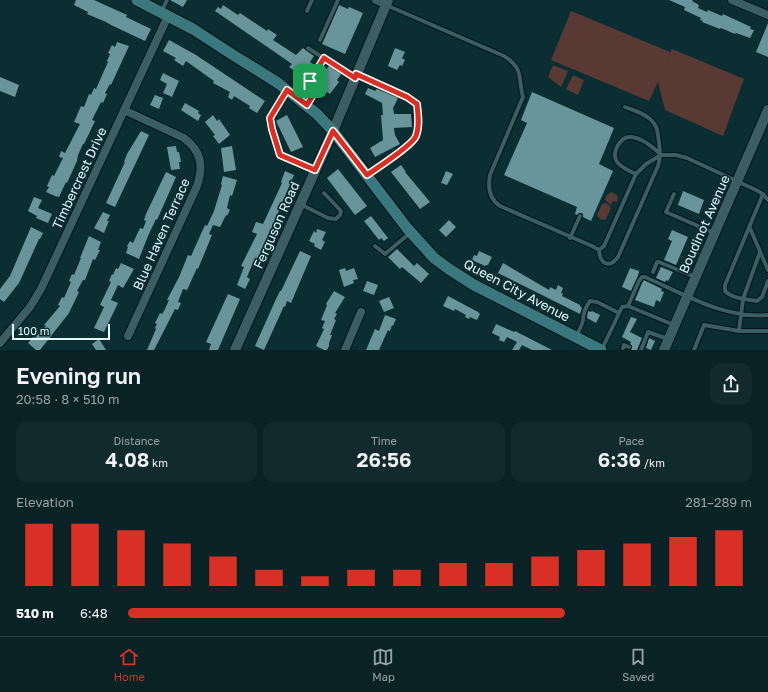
<!DOCTYPE html>
<meta charset="utf-8">
<style>
body{margin:0;font-family:"Golos Text",sans-serif;background:#112a2e;color:#f1f3f6;height:100vh;display:flex;flex-direction:column;font-size:15px;white-space:nowrap}
*{box-sizing:border-box;margin:0}
p{font-size:13px;color:#98a4a7}
.icon{flex:none;width:22px;height:22px;fill:none;stroke:currentColor;stroke-width:2;stroke-linecap:round;stroke-linejoin:round}
.map{position:relative;height:350px;overflow:hidden}
.details{display:flex;flex-direction:column;background:#082226;flex:1}
.details>*{flex:none}
.scale{position:absolute;left:12px;bottom:10px;width:98px;box-sizing:border-box;padding-left:4px;border:2px solid #e4f7f9;border-top:0;font-size:11px;line-height:14px;white-space:nowrap;color:#e4f7f9;-webkit-text-stroke:3px #0b2e33;paint-order:stroke}
.pin{position:absolute;display:grid;place-items:center;width:34px;height:34px;color:#fff;margin:-17px;border-radius:8px;box-shadow:0 2px 6px #0006}
.round{display:grid;place-items:center;flex:none;width:42px;height:42px;border-radius:12px;background:#112a2e}
.headline{display:flex;align-items:center;justify-content:space-between;height:68px;padding:0 16px}
h1{font-size:22px;font-weight:600;line-height:30px}
.metrics{display:grid;grid-template-columns:repeat(3,1fr);gap:6px;height:68px;padding:4px 16px}
.metrics div{display:grid;align-content:center;border-radius:10px;background:#112a2e;text-align:center}
.metrics b{font-size:20px;font-weight:600}
.metrics small{font-size:11px;font-weight:400}
.metrics p{font-size:11px}
.chart{height:112px;padding:8px 16px}
.chart p{display:flex;justify-content:space-between}
.chart svg{width:100%;height:72px;margin-top:4px;stroke:#d93025;stroke-width:6}
ul{padding:0 16px;list-style:none;font-size:13px}
li{display:grid;grid-template-columns:64px 48px 1fr;align-items:center;height:30px}
li i{height:10px;border-radius:5px;background:#d93025}
.tab-bar{display:flex;justify-content:space-around;align-items:center;height:56px;border-top:1px solid #293f43;background:#082226;font-size:11px;color:#98a4a7}
.tab-bar a{display:grid;justify-items:center;gap:2px}
.tab-bar .current{color:#d93025}
.map>svg:first-child{display:block}
</style>
<div class="map">
<svg width="768" height="350" viewBox="0 0 768 350">
<rect width="100%" height="100%" fill="#0b2e33"/>
<path fill="#583934" d="M571 11 670 52 667 59 672 49 744 79 723 136 665 110 658 82 649 101 551 60Z
M553 65 568 71 561 87 548 77Z
M573 75 584 80 578 95 566 89Z
M611 192 617 195 618 198 617 202 614 201 611 203V205L605 200 606 196Z
M605 203 608 204 611 208 606 219 603 220 600 219 597 215 602 204Z"/>
<path fill="#699499" d="M76 0H94L127 15 126 17 151 29 145 41 111 25 106 22 87 14 88 12 74 5Z
M170 0H187L183 7Z
M669 0H693L692 1 699 5 698 8 707 12 708 10 722 16 723 14 751 27 750 29 754 30 750 38 736 33 735 34 721 28 720 29 702 22 703 21 700 20 701 18 684 10 685 7Z
M223 5 238 15 240 13 267 31 268 29 277 35 273 40 296 55 303 48 314 56 310 62 313 64 307 72V71L303 77 289 67 292 64 215 11 218 7 221 9Z
M339 5 348 9 349 7 363 13 345 54 322 44Z
M768 23V57L756 52Z
M169 40 196 55 265 101 257 113 249 108 250 106 234 96 232 100 228 97 230 92 213 83 214 81 186 61 183 66 174 60 176 58 163 51Z
M117 42 129 46 111 85 110 84 105 93 107 94 103 103 101 102 92 120 95 121 84 144H83L78 155 77 161 67 183 66 182 59 197 55 196 46 192 49 187 47 186 52 175 54 176 63 158 59 157 61 151 65 153 80 124 74 122 81 106 84 107 89 94 91 95 94 88 96 89 108 62 107 61 110 54 108 53 112 45 115 47Z
M395 48 405 52 402 58 405 60 402 66 400 65 397 70 388 66Z
M329 66 341 74 337 80 339 82 330 94 316 85 319 80V79Z
M163 73 179 81 172 97 163 93 167 84 160 80Z
M0 77 19 85 15 97 0 91Z
M368 88 375 91 377 89 398 98 393 108 394 114H411L412 127 394 128 395 135 400 144 375 157 370 148 383 140 381 115H383L382 103 365 94Z
M532 92 614 128 599 164 613 171 591 221 583 217V214L581 213 577 215 575 214 577 207 504 175 527 123 521 120Z
M155 95 163 98 159 109 150 105Z
M185 103 199 111 198 113 201 115 198 121 181 110Z
M213 115 217 121 219 119 230 135 219 144 213 136 215 135 205 122Z
M287 115 303 147 291 152 276 121Z
M141 131 149 135 115 207 106 203 125 162H124L127 154Z
M176 146 177 152H179L181 162H179L180 169 171 170 167 147Z
M232 146 236 170 224 172 221 148Z
M401 165 406 172H405L430 202 420 209 391 172Z
M338 169 367 206 355 215 327 178Z
M285 171 294 175 256 264 253 263 247 277 250 279 245 289 237 285 244 267 241 266 257 234 252 232 256 222 263 224 282 183 281 182Z
M446 171 453 174 447 185 441 183Z
M166 172 176 177 157 220 156 219 148 236 139 259 126 253 128 247 127 246 130 241 133 243 140 228 143 229 146 221 144 220 146 214Z
M223 176 237 180 232 196 230 195 227 208 230 210 227 216 226 215 220 227 213 225 209 234 212 235 198 269 197 268 187 290 183 289 178 302 181 303 178 310 175 309 154 350H147L156 329 155 328 157 324 155 323 160 313 162 314 164 311 169 300H167L179 277 188 255 191 256 205 225 207 226 214 211 222 185 221 184Z
M683 191 704 200 699 214 678 205Z
M34 197 42 200 38 208 52 214 48 223 36 218 37 216 28 211Z
M103 212 110 215 107 221H109L104 233 94 228Z
M371 216 388 238 384 241 381 238 379 240 364 221Z
M449 220 456 227 446 237 439 230Z
M31 227 43 233 40 239H39L19 283 4 302 0 299V289L10 276Z
M317 229 326 232 322 240 325 242 321 250 314 246 315 244 309 241 314 231 316 233Z
M672 230 688 237 676 265 664 260 672 241 668 239Z
M89 236 101 242 98 250H100L95 260 93 259 85 280H83L77 291 79 292 69 313 40 350H36L28 343 33 337 35 338 46 326 44 325 60 306 58 305 62 297 64 298 71 282 69 281 72 274 74 275 81 258H80Z
M397 249 414 266 417 263 429 274 421 283 402 267 400 269 388 257Z
M300 251 311 256 291 303 287 301 285 307 284 306 264 350 255 346 276 299 280 291H281Z
M479 251 492 257 488 265H486L485 266 472 260 474 255 477 256Z
M121 263 134 269 123 288 118 285 111 300 118 303 104 332 94 328 104 307 100 305 111 282 109 281 112 274 113 275 116 268 118 269Z
M503 263 549 290 550 287 556 290 558 285 563 288 561 293 563 294 562 296 580 305V306L582 308 580 314 498 273Z
M661 267 673 272 668 281 666 280 665 282 656 278Z
M345 268 346 271 354 268 358 279 353 280 354 283 344 287 339 270Z
M630 268 639 271 638 276 631 291 622 287Z
M644 280 662 289 661 291 664 292 660 302 656 300 654 307 635 300 642 283Z
M367 281 378 285 374 295 363 291Z
M334 291 345 297 335 313 337 314 334 319 336 320 330 335H332L329 343V346L327 350H324L316 346 324 329 322 328 325 321 321 320 327 305 326 304Z
M228 294 240 299 218 350H209L211 344 206 342Z
M448 296 478 312 480 314 477 320 470 317 469 319 465 317 466 315 455 309 454 311 443 306Z
M389 297 394 308 384 312 379 301Z
M588 311 591 312 592 311 600 315 596 323 587 318Z
M385 315 396 319 393 326 392 325 390 331 388 330 379 350H366L375 329 379 331Z
M631 317 637 319 630 332 642 338 637 350H631L632 347 630 344 631 342 622 337Z
M496 324 514 332 515 331 552 350H532L522 345 519 350H512L517 342 507 337 504 342 499 340 500 337 492 333Z
M649 338 655 341 651 350 646 348Z
M99 339 106 350H96L92 344Z"/>
<g fill="none" stroke-linecap="round" stroke-linejoin="round">
<defs>
<path id="service" d="M386 5 504 56C524 68 518 79 523 97L490 175C488 186 489 199 500 206L592 246 599 250
M307 11 312 0
M161 12 167 0
M320 40 338 0
M308 48 354 78
M357 74 407 97 417 104C418 114 420 126 416 135 413 145 377 168 367 175
M286 91 270 118 272 129 280 155 315 170
M307 105 313 95 308 83 324 58
M625 107C635 111 651 115 656 127 658 131 658 137 659 142 660 152 661 156 658 166L618 257C609 269 600 264 599 250L604 246 636 174 646 164 661 155H676L687 158 756 190 763 194 768 200
M636 174C629 171 622 168 617 162 611 153 620 136 631 137 643 138 653 147 661 155
M674 194 666 212 714 233
M763 194 725 285V291C733 299 746 299 757 301L762 297 768 281
M300 204 328 218 336 219 340 215 341 211 324 193
M750 228 768 270
M570 238 580 216
M375 246 385 254 410 233
M653 272 657 262H659L695 277
M628 306 639 281 642 277H645C684 294 724 319 768 315
M739 331 743 299 760 252
M576 337C578 332 582 326 583 320 583 313 585 308 590 301L597 302 619 313
M623 348 624 345 629 347
M602 349 622 307 628 306 674 325
M641 350 648 332 668 339
M694 350 704 325 739 331H768"/>
<path id="minor" d="M376 0 386 4
M732 0 768 15
M124 110 184 138C201 151 204 165 197 186L128 336
M0 343 30 307 41 289 168 16
M345 350 361 312"/>
<path id="tertiary" d="M235 350 333 131 388 0
M664 350 768 110"/>
<path id="secondary" d="M137 0 193 29 233 55 278 83 317 114 333 131 407 228 434 258 449 269 474 285 601 350"/>
</defs>
<use href="#service" stroke="#001519" stroke-width="6"/>
<use href="#minor" stroke="#001519" stroke-width="10"/>
<use href="#tertiary" stroke="#001519" stroke-width="12"/>
<use href="#secondary" stroke="#001519" stroke-width="13"/>
<use href="#service" stroke="#3b5e62" stroke-width="4"/>
<use href="#minor" stroke="#3b5e62" stroke-width="8"/>
<use href="#tertiary" stroke="#3b5e62" stroke-width="10"/>
<use href="#secondary" stroke="#3a787e" stroke-width="11"/>
</g>
<g fill="none" stroke-linecap="round" stroke-linejoin="round">
<defs>
<path id="route" d="M324 58 355 78 356 74 407 97 417 104C418 114 420 126 416 136 413 145 377 168 367 175L333 131 315 170 280 155 272 129 270 118 287 90 307 105 313 95 308 84Z"/>
</defs>
<use href="#route" stroke="#fff" stroke-width="8"/>
<use href="#route" stroke="#d93025" stroke-width="5"/>
</g>
<g text-anchor="middle" dominant-baseline="central" stroke-width="3.5" stroke-linejoin="round" paint-order="stroke">
<g font-size="13" fill="#e4f7f9" stroke="#0b2e33">
<text transform="translate(79 178) rotate(-65)">Timbercrest Drive</text>
<text transform="translate(704 224) rotate(-66)">Boudinot Avenue</text>
<text transform="translate(276 225) rotate(-66)">Ferguson Road</text>
<text transform="translate(161 234) rotate(-66)">Blue Haven Terrace</text>
<text transform="translate(517 290) rotate(28)">Queen City Avenue</text>
</g>
</g>
</svg>
<div class="scale">100 m</div>
<div class="pin" style="left:310px;top:81px;background:#1e9e55"><svg class="icon" aria-label="arrive" viewBox="0 0 24 24"><path d="M6 21V4h12l-3 4 3 4H6"/></svg></div>
</div>
<section class="details">
<div class="headline"><div><h1>Evening run</h1><p>20:58 · 8 × 510 m</p></div><a class="round"><svg class="icon" aria-label="share" viewBox="0 0 24 24"><path d="M12 15V3M7 8l5-5 5 5M5 13v7h14v-7"/></svg></a></div>
<div class="metrics">
<div><p>Distance</p><b>4.08<small> km</small></b></div>
<div><p>Time</p><b>26:56</b></div>
<div><p>Pace</p><b>6:36<small> /km</small></b></div>
</div>
<div class="chart"><p><span>Elevation</span>281–289 m</p>
<svg viewBox="0 0 160 44" preserveAspectRatio="none"><path d="M5 44V6M15 44V6M25 44V10M35 44V18M45 44V26M55 44V34M65 44V38M75 44V34M85 44V34M95 44V30M105 44V30M115 44V26M125 44V22M135 44V18M145 44V14M155 44V10"/></svg>
</div>
<ul>
<li><b>510 m</b>6:48<i style="width:70%"></i></li>
</ul>
</section>
<nav class="tab-bar">
<a class="current"><svg class="icon" aria-label="home" viewBox="0 0 24 24"><path d="M3 11l9-7 9 7M6 9v11h12V9"/></svg>Home</a>
<a><svg class="icon" aria-label="map" viewBox="0 0 24 24"><path d="M3 6l6-2 6 2 6-2v14l-6 2-6-2-6 2zM9 4v14M15 6v14"/></svg>Map</a>
<a><svg class="icon" aria-label="saved" viewBox="0 0 24 24"><path d="M7 4h10v16l-5-4-5 4z"/></svg>Saved</a>
</nav>
